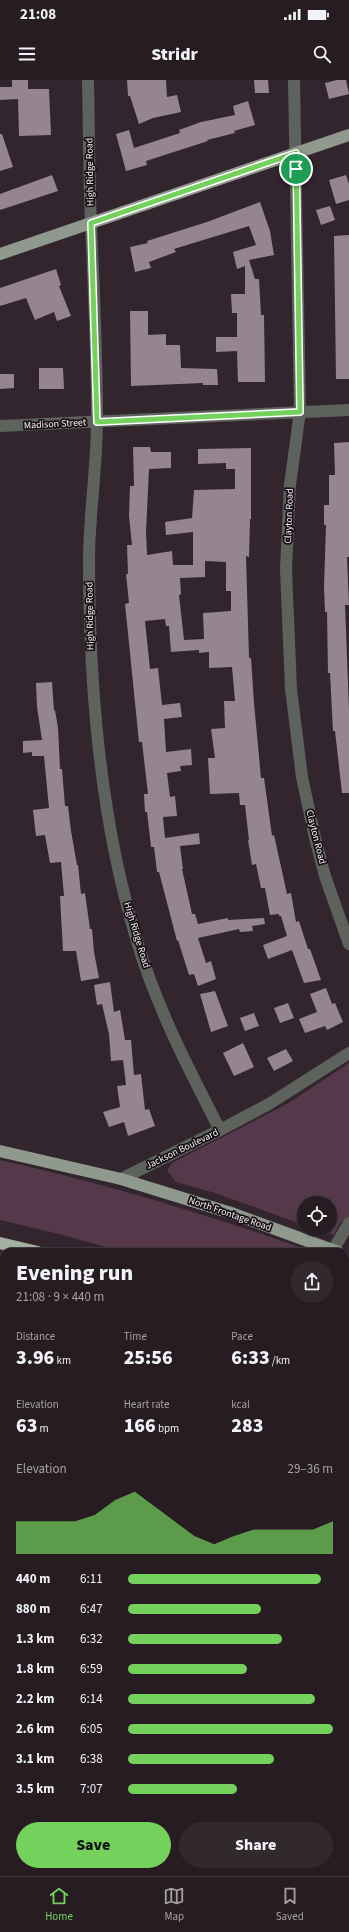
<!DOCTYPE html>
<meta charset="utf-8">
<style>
body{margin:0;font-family:"Source Sans 3",sans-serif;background:#32292f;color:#f1f3f6;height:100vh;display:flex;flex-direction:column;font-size:15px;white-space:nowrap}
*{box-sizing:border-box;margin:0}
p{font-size:13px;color:#a4a1a5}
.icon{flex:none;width:22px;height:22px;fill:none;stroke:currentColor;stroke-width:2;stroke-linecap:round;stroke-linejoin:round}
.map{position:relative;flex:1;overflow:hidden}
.side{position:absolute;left:0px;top:1168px;width:349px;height:628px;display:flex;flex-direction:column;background:#261c22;border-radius:12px 12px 0 0;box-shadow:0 1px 3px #0004,0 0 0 1px #423a40}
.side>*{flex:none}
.tools{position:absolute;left:297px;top:1116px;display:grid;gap:8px}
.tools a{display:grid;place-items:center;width:40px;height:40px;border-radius:50%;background:#261c22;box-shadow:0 1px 3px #0004,0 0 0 1px #423a40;font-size:20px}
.pin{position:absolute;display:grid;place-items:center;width:34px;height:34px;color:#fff;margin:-17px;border:2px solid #fff;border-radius:50%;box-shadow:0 1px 4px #0007}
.round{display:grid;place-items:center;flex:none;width:42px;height:42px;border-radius:21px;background:#32292f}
.headline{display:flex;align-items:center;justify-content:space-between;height:68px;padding:0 16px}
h1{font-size:22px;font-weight:800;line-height:30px}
.figures{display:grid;grid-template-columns:repeat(3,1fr);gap:6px;height:68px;padding:4px 16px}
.figures div{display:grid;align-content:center}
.figures b{font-size:20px;font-weight:800}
.figures small{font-size:11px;font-weight:400}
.figures p{font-size:11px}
.chart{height:112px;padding:8px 16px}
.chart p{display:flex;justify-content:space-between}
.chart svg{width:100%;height:72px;margin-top:4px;fill:#74d25c;opacity:.7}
.button{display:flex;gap:8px;margin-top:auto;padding:8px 16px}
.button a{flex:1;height:46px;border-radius:24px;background:#74d25c;color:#111;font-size:16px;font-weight:800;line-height:46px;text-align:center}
.button a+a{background:#32292f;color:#f1f3f6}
ul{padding:0 16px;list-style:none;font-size:13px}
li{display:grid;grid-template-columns:64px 48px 1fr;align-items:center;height:30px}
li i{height:10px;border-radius:5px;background:#74d25c}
.status{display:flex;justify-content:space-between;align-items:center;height:28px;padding:0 20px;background:#261c22;direction:ltr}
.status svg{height:11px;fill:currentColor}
header{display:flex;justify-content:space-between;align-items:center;height:52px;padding:0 16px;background:#261c22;font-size:18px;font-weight:800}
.dock{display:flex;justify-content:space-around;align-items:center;height:56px;border-top:1px solid #423a40;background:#261c22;font-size:11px;color:#a4a1a5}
.dock a{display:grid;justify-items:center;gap:2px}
.dock .active{color:#74d25c}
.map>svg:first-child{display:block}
</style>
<div class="status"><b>21:08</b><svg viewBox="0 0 49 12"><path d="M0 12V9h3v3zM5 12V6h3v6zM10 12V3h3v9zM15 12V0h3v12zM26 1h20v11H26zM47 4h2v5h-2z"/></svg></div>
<header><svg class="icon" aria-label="menu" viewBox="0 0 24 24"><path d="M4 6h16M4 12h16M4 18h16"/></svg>Stridr<svg class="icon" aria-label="search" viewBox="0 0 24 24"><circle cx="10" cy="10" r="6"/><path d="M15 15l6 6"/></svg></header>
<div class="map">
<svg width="349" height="1796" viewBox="0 0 349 1796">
<rect width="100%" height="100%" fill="#32252d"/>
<path fill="#3e2c38" d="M0 1277H4V1792H345V1403L349 1405V1796H0Z"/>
<path fill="#55394b" d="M349 983V1137L340 1143 334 1155 317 1149H330V1123H304V1145L215 1113 176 1102 167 1090 172 1083 287 1024Z
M0 1080C106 1104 210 1135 313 1172H124L59 1154 0 1140Z
M345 1184 349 1186V1249L345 1247Z
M0 1217 4 1218V1251L0 1250Z
M0 1543 4 1545V1739L0 1749Z"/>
<path fill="#95858f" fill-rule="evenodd" d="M12 0H28V9H49L51 55 19 56 18 19 0 20V7H12Z
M127 0H166L167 17 177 15 181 32 153 38 139 44 130 16H128Z
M254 0H268L269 13H255Z
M337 0H346L349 14 329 19 325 3Z
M248 21 255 45 234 51 235 53 207 60 208 61 146 81 147 85 126 91 116 54 129 50 134 68 180 53 179 50 201 42 235 35 233 26Z
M0 54H2L13 87 0 91Z
M52 95 58 111 0 130V114Z
M346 95 349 104V120L336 124 329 100Z
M260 122 270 151 274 175 249 180 255 199H259L261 235H264L265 302H238L237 271 216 272V257H237V233H232L231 214H245V186L237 189 233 172 256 165 249 146 174 169 176 172 149 182 151 188 135 192 130 167 148 163 147 161 207 142Z
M330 126 335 140 321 145 316 130Z
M349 155V299H336L334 156Z
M56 189 61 205 59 206 71 236 57 241 54 232 35 240 26 218 0 226V208Z
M130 231H148V255L166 254V265H180L181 288 217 289 218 305H203V303L131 306Z
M39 288H63L64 309H39Z
M0 294H14V308L0 309Z
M349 362V477H347L349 525H345L349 630V713H342L335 651H333L330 593H328L327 532H325L324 507 326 445H324V425H329V395H335L334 363Z
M133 367H150L151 372H171V388L149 389 146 452 147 475 172 471 173 485H193V452L166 455 165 442 192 438 194 410 235 409V389H226V383L198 384V369L251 368V439H250L249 477 246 476 249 578H251L254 623 261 698H264L272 756 274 755 287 814 291 813 296 842 299 841 308 869H310L321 900 304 903 292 870 268 879 263 865 287 856 281 836H279V834L270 835 265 808H261L256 784 252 785 248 760H249L245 725H240L239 713 210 714 208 678H215L211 649 225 648 224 621H235L232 587 209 588V572L199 573V570L171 572 169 546H166L165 539 145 541 150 589 158 588 162 625 180 623 182 637 164 639 166 672 191 669 192 685 180 686 181 691 167 693 170 717 175 716 177 736 163 737 165 758 199 753 200 764 180 766 183 789H182L192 834H195L198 844 228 838V840L264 838 265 844 252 846 253 851 240 852 239 849 198 858 206 883 211 881 216 899 198 906 194 894 189 895 178 860 177 861 159 792H157L154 767H151L147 732H145L144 714H148L142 662H139L125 524 129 523 126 494H128L127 465H132L129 436 130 406H134ZM205 481 226 482V511H231V531L203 533 204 559 184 560 179 515 181 514 180 498 205 497Z
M52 602 54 631 55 630 58 648 60 689H62L65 726H68L71 751 77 785H78L81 814 85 813 90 849H92L94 872 99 898 81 901 76 871H63L60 816H64L61 782 50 783 45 755 36 756 33 730 49 728 44 676H32V672L23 673V661L42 660 37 627 36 603Z
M110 902 114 932 120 930 125 960H131L134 995 141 994 145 1030 149 1029 155 1046 128 1056 124 1042 109 1047 103 1032 120 1027 117 1006 126 1005 123 980 111 981 109 954 102 924 97 925 94 905Z
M326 908 332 924 335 923 343 942 327 950 325 946 305 953 299 939 317 932 310 914Z
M215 911 228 946 211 952 200 914Z
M288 923 294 938 280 943 274 928Z
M254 933 259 946 245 951 240 938Z
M243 963 254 987 234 996 223 973Z
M286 969 293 981 274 991 267 978Z"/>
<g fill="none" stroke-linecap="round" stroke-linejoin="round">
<path stroke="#5d625c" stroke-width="12" d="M88 0C89 48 89 97 91 146 94 210 97 275 97 339 97 384 90 429 89 474 89 602 99 734 136 858 156 926 188 988 220 1050
M294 0 300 331 290 405 286 489 291 609 302 697 315 758 325 796 349 864
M0 346 349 330
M121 1099 220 1050 269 1024 349 973
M333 1170 349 1143
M0 1299 4 1300
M0 1366 4 1368
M345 1395 349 1396
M345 1447 349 1437
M345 1504 349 1505
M0 1508 4 1498
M0 1535 4 1536
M345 1537 349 1539
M345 1613 349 1615
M90 1792 100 1796
M312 1796 314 1792"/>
<path stroke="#90998d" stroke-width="12" d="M0 174 349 55
M0 1071 121 1099 231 1133 338 1172"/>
<path stroke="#a4b0a1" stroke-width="12" d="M0 1163 38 1172
M0 1197 4 1198
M0 1261 4 1262
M345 1271 349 1272
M345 1307 349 1309
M345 1362 349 1364"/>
</g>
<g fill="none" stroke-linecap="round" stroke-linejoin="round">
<defs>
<path id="route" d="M296 73 300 332 97 342 91 143Z"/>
</defs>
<use href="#route" stroke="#fff" stroke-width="8"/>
<use href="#route" stroke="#74d25c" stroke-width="5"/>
</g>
<g text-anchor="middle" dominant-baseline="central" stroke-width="3.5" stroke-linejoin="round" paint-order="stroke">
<g font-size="10" fill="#f7eef3" stroke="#161014">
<text transform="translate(90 92) rotate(-91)">High Ridge Road</text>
<text transform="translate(55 344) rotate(-3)">Madison Street</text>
<text transform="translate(289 436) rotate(-88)">Clayton Road</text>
<text transform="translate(90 536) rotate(-91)">High Ridge Road</text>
<text transform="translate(316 757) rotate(76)">Clayton Road</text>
<text transform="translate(137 855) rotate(73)">High Ridge Road</text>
<text transform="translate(182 1069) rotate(-26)">Jackson Boulevard</text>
<text transform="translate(230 1134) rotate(19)">North Frontage Road</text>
</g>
</g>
</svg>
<div class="tools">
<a><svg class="icon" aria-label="locate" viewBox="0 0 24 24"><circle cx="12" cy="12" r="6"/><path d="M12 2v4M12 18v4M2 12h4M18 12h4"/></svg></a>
</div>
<div class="pin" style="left:296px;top:89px;background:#1e9e55"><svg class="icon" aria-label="arrive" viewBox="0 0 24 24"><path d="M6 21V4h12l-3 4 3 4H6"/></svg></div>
<section class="side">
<div class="headline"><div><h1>Evening run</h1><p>21:08 · 9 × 440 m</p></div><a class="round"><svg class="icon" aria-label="share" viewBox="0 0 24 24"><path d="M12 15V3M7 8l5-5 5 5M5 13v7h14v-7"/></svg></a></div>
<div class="figures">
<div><p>Distance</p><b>3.96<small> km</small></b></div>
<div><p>Time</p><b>25:56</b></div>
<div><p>Pace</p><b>6:33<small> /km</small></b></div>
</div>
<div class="figures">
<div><p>Elevation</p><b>63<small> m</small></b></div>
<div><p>Heart rate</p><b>166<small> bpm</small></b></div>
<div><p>kcal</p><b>283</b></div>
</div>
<div class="chart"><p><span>Elevation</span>29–36 m</p>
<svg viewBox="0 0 160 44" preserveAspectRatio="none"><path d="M0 44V24L10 24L20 24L30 24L40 20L50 11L60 6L70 15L80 24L90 33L100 38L110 33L120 29L130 29L140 29L150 29L160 24V44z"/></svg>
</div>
<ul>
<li><b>440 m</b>6:11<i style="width:94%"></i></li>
<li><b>880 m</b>6:47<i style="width:65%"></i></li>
<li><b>1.3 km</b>6:32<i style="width:75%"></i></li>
<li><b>1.8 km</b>6:59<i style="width:58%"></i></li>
<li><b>2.2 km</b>6:14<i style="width:91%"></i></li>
<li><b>2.6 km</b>6:05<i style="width:100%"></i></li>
<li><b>3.1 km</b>6:38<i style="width:71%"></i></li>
<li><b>3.5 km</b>7:07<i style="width:53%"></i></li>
</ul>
<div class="button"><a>Save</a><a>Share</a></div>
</section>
</div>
<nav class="dock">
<a class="active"><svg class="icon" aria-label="home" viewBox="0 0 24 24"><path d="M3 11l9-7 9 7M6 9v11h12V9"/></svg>Home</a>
<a><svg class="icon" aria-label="map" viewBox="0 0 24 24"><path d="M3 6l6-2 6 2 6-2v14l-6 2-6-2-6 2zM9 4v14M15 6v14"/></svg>Map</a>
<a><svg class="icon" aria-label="saved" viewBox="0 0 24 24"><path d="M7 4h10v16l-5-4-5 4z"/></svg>Saved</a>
</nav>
